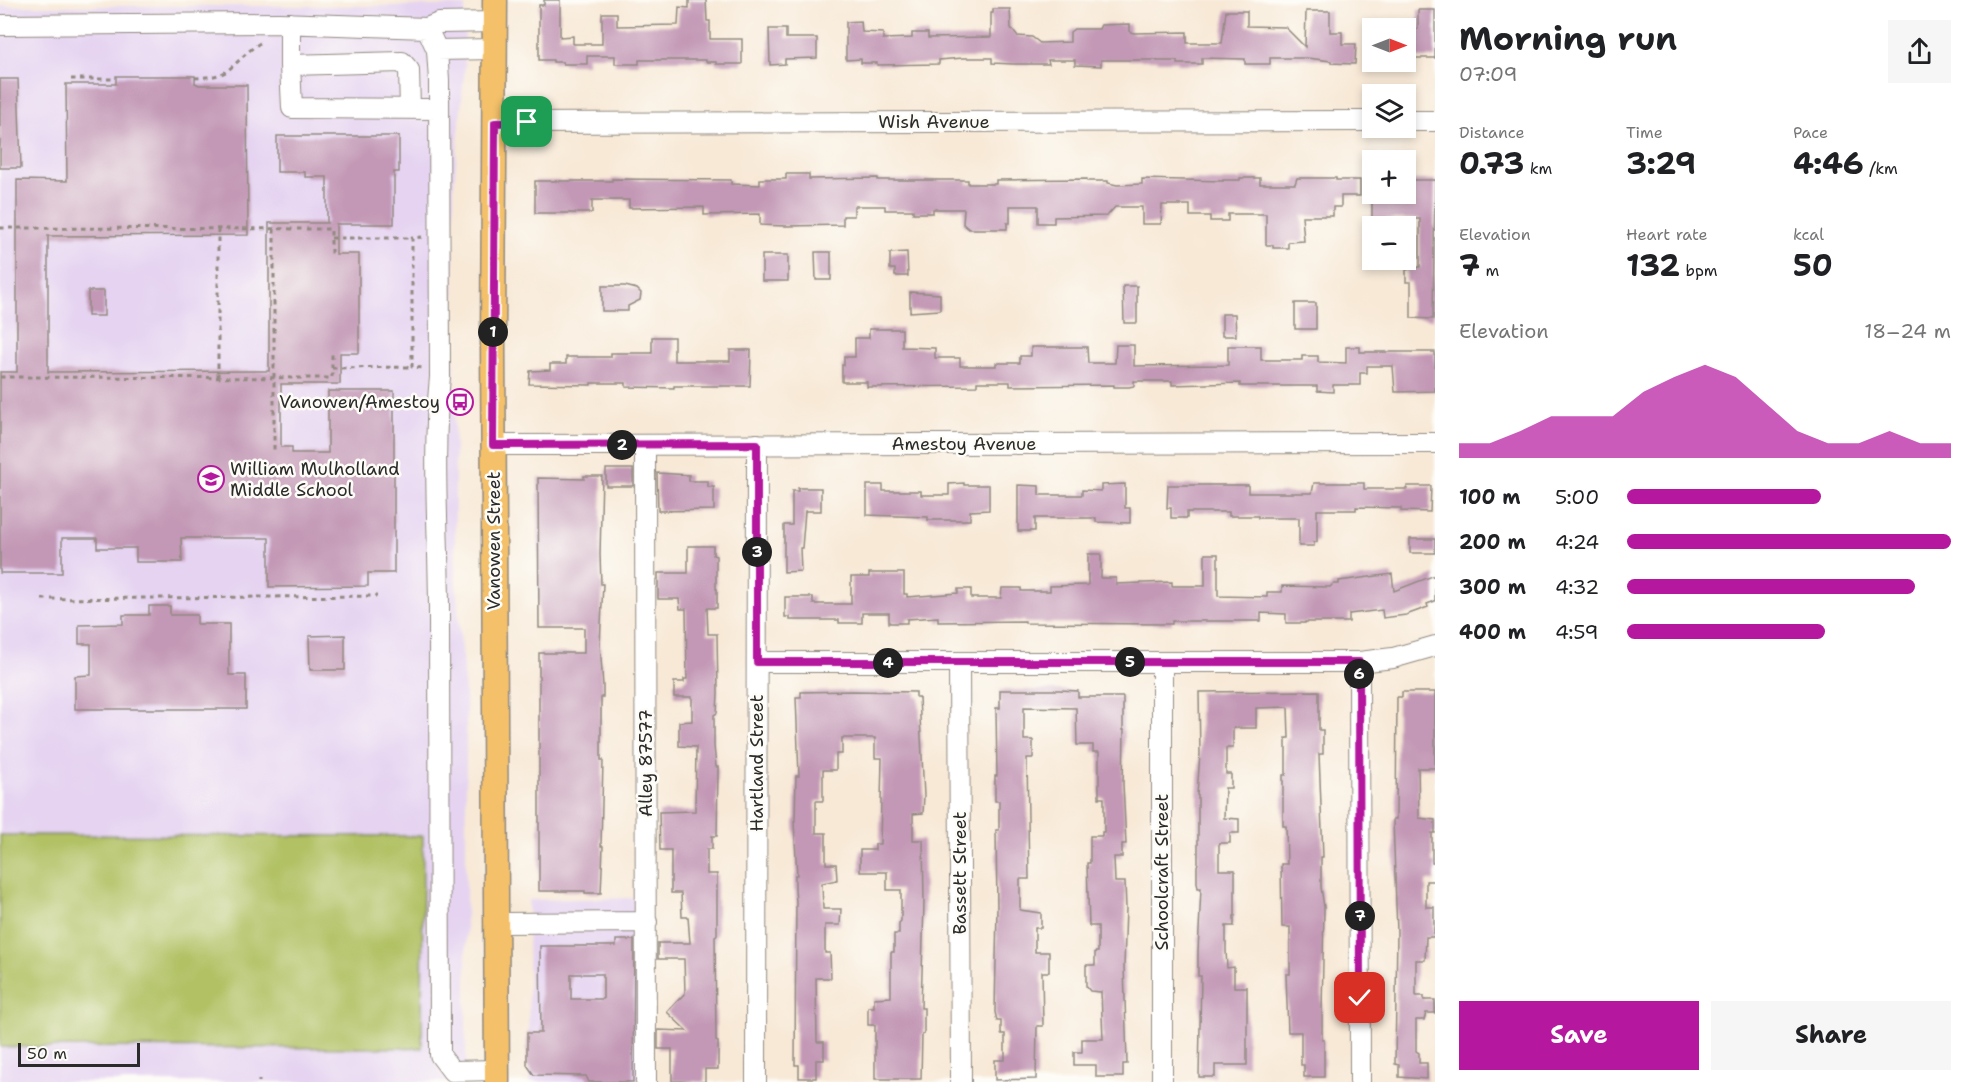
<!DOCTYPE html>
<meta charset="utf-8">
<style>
body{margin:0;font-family:"Shantell Sans",sans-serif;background:#f6f6f6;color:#202124;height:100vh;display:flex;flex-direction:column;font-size:22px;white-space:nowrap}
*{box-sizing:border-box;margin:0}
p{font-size:20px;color:#757577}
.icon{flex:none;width:33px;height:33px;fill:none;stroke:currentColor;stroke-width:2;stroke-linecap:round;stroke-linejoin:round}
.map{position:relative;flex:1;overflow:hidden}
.sheet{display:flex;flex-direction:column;background:#fff;width:540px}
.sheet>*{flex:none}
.needle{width:39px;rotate:90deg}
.controls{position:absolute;left:1362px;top:18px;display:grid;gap:12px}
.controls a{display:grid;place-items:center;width:54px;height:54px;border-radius:0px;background:#fff;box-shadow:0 3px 9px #0003;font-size:30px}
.scale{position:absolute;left:18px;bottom:15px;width:122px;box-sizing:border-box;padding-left:6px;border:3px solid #2b2b2b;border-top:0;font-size:16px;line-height:21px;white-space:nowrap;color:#2b2b2b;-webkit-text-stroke:4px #fdfcf7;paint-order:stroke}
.pin{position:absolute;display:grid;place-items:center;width:51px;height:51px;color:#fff;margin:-26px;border-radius:12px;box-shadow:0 3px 9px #0006}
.km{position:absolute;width:30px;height:30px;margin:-15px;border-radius:50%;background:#222;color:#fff;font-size:16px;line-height:30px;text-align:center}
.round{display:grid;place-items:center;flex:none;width:63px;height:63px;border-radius:0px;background:#f6f6f6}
.overview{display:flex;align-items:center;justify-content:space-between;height:102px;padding:0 24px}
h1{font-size:33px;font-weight:700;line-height:45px}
.figures{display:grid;grid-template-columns:repeat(3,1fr);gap:9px;height:102px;padding:6px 24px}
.figures div{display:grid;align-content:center}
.figures b{font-size:30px;font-weight:700}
.figures small{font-size:16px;font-weight:400}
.figures p{font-size:16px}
.chart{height:168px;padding:12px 24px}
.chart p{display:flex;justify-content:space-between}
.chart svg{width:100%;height:108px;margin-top:6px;fill:#b5179e;opacity:.7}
.button{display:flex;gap:12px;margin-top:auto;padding:12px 24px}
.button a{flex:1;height:69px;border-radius:0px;background:#b5179e;color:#fff;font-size:24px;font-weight:700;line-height:69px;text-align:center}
.button a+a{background:#f6f6f6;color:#202124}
ul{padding:0 24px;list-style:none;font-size:20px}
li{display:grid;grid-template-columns:96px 72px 1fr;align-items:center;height:45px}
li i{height:15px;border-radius:8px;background:#b5179e}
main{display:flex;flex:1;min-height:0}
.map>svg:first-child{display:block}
</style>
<main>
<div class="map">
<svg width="1435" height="1082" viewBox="0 0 1435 1082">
<rect width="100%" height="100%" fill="#fdfcf7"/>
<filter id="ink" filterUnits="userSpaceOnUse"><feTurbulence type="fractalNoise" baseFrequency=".0167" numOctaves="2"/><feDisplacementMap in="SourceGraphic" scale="12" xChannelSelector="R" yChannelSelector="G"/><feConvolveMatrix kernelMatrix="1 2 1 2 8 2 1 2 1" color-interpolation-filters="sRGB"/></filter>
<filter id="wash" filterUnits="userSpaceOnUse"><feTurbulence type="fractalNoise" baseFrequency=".008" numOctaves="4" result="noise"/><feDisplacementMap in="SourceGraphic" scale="24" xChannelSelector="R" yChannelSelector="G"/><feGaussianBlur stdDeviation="1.35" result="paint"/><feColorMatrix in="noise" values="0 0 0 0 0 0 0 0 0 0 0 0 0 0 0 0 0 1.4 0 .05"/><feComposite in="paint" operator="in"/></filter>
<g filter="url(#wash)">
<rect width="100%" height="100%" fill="#f8e9d7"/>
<path fill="#e5d3f1" d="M0 6H465V64L454 185 455 571 466 707V1082H0Z
M639 898 638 1082H529L528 900Z"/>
<path fill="#b1c164" stroke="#6e7648" stroke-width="1.5" d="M0 835 423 836 422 1048 0 1047Z"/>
<g id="blocks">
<path fill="#c398b6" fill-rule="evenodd" d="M544 0H560V37L573 36V44H602V13H617V26L678 25 679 7 689 8V0H706L707 21H710V39H742V64H716V62H706V60H639V64H615V56H587V64H563V62H553V60H539V5H544Z
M993 9H1010L1011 28 1017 36 1032 37 1040 43 1070 42V32L1074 29H1099L1101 25 1130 24V32L1134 33 1187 32V43H1222L1226 11H1247V26L1285 27 1305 47 1306 11H1330V32H1342V44H1356L1355 64 1331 63V61L1307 58H1270V64H1245V59L1202 58V64H1177V61H1157V60H1101V66L1075 65V60H1048L1049 64H1014L992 63V58H963L939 60V64L877 65V63H861V59L846 60V22L861 21 862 32 883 33V39L912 38V33H928V38L991 37V13H993Z
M1418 10H1435V58H1406V30L1418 29Z
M769 29H786V38H817V58L785 59V64L770 65Z
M116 76H195V83L199 85H247L248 235 48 236V372L269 371V223H327V177H305V172H277V136H399V172H394V224H336V254H359V353H340V384H281V447H292V453H328V391H394V573H368V586L269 587V538H181L182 562H136V548H97V538H62V573H0V372H17V180L67 181 66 84H116Z
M0 79H18L21 168H0Z
M786 174H809V179L878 178V180H968V184H996V180L1087 179V181H1108V183L1117 185 1142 184V179L1223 181V180H1240V178H1260V184H1295L1297 178H1336V180H1360V196H1341V207H1333V216H1302L1304 241 1288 242V248H1273V245H1266V214H1228V221H1210V216H1190V205H1162L1161 224H1142V207H1115L1107 216 1054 217V223H1038V206H1010V223H1007V229H969L963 224 964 209H933V213H913V210H885V206H854V216H843V225L786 226 760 225V214L704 215V207L629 208V200H592V213H535V181H612V179L731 180V184L760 185V179H786Z
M1406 180H1435L1433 319 1411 318V282H1406V270L1420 267V219H1386V226H1372V194H1406Z
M815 252H831V280H816Z
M907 252 908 276H895V269H890V253Z
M762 255H788V281H762Z
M602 286H625L637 289 641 293 640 300 628 306V311H602Z
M1123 286H1137V323H1124Z
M88 291H104V316H88Z
M910 292 940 294V310L910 312Z
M1295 303H1316V329H1295Z
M1222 314H1235L1236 336H1222Z
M869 329H902V347L935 348V358H960V366H996V363H1020V356H1031V347H1087L1088 363H1115L1116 345H1134V366L1228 365V346H1261V360H1302V356H1318V362L1346 363V347H1360V352H1435V391L1395 392 1393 366H1367V373H1360V385H1333V392L1317 391V386H1240V383L1172 385V381H1134V386L1129 387H1114V385L1010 386V382H977V386L867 387V382H842V365H844V357H855V338H869Z
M652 337H674V361H730V350H751L750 386H674V388L626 387V383H591V385L529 384 530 371 550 370V364H566V357H611V353H652Z
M606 469H633V486H606Z
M657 473 689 475V481H708V487H714V510L658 511Z
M584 476H602L600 554 601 584H603L600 644 603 686V697H601V760H603L601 846H603L601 893H585V891H539V653H584V628H539L538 478 584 479Z
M964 483V485H989V510L970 511V520H928V517L867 515V485H883V491H921V495H949V484Z
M1314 483H1364V489H1407V486H1431L1430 512 1401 511V508L1356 507V510H1317V542H1314V546H1299V518H1258V516H1229V512H1187V518H1171V508H1167L1168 485H1248V493H1312Z
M1125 484V508H1130V523L1096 522V518H1035V531H1018V485L1039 486V495H1082V490L1101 491V485Z
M798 488H821V511H805L802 548H800L801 571 784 572V525H792V491H798Z
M1410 539H1435V553H1410Z
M688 546H713V555L716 556V589H717V608H707L708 634H717L718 693 717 713 714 715V746L716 767H718L717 836H712V849H707V874H717V935L715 936 716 1041 718 1042V1069H705V1082L672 1081V1049H658V1030L687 1031 667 1012 685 993 684 959H658V943H690L688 917H682L681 893H671V850H660L659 812 695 811 696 747 679 746V722L692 721V697H674V682H684V679H687L686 609H680L679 599H658V573H688Z
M1088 554H1101V578H1116V584L1172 582V586H1205V554H1218V596L1267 597V592H1282V586L1330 587 1333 584H1339V581L1392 574 1394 591 1435 575V601L1427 604 1428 607 1406 615 1383 618 1382 610 1349 614V622H1305V623H1286V614L1261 613V621H1172V624L1025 623V621L938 622V617L907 619V623H889V613H862V623H839V620H790V617H785V597H813V604H851V577H869V573H904V594H907V597L958 593V589H971V598H1001L1002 588H1021V591H1050V586L1088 585Z
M149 606H170V615H197V624H229V675H246V709H75V676L91 675V644H79V625L123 624V615H149Z
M345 635V670H310L309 636Z
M1000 690H1059L1078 691V697H1123V730H1124L1123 784 1126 844H1122V857H1114L1115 882H1125L1126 908 1124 966 1127 1064H1123V1077H1096V1065H1074V1052H1082V1039H1103L1101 992 1090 991 1086 986V965H1095V952H1098V926H1089L1087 863H1090V836H1102V832H1104V798H1099V752H1093V745H1077L1076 708 1024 707V740H1033V758H1027L1029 879H1020V910L1041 913V928H1035V952H1049V972H1042L1043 1026H1037L1036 1079 995 1080V1060H1005V1034H1001V1021H997L995 1012 997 908 996 830H999V801H995V776H997L996 708H1000Z
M852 691 916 692V697H919L924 796 923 813 913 814V840H923L924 902 921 1008H924V1034H922L921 1079H875V1025H868V1007H874V998L891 997V952H894V934H899V923L901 921V890H887V872H860V850H875V844H880L882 758H875V738H842V754H836V770H823V801H816V833H826V864H836L837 880 822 883 823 909H841L840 925H825V953H830L831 978H816L817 1042H824V1060H816V1078H799V1065H795L796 902 795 889V875H797L794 821H795L796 776H799L796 697H801V692Z
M1319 691V730H1323V754H1319L1323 857H1321V887L1324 907 1322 1011V1040H1324V1077H1304V1065H1301V1032H1288L1286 974H1290V927H1282L1281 864H1287L1286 826H1283V775H1286V738H1289L1288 707 1256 708V728H1233V748H1226V774H1231V788H1225L1224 818 1239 819V833H1230V843H1219V870H1235V916H1234V926H1226V951L1227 968 1234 967V987H1247V1065H1215V1077H1199L1201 976H1198V952L1201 888H1198L1197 882V866L1198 863V795H1197L1200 754 1199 692Z
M1402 692H1435V768H1418L1419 818 1435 820V833H1432V863H1435V881H1426V907H1434V937H1426L1425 960H1416V996H1424V1000H1435V1013H1426L1424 1020H1416V1051L1419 1053V1063H1427V1079L1399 1077V1065L1395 1064 1397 932 1393 819H1396L1397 697H1402Z
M616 940H634L633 1082H589L586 1076 534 1075 527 1065V1033H541L540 946H616ZM571 974H603V999H571Z"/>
</g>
</g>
<g filter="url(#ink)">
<use href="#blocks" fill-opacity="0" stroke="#928a81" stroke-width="1.5"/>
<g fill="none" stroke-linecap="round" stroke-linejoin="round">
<defs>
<path id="minor" d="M290 23V65
M0 25 279 23 427 28 439 23 495 22
M427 28 437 50 439 81 440 377C432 456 439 535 439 614 440 761 440 908 440 1055L452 1071 496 1070
M437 50 495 49
M410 109 409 70 402 62 290 65 292 108 439 109
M1406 121H1435
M495 123 1372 121
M493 445 1435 443
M645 445 646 1082
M757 662H1359L1393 658 1435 646
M1162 662V1082
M1359 662 1360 1082
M959 663 961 1082
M496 923 647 922
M756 1082 757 444"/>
<path id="major" d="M495 0 493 341 497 1082"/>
</defs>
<use href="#minor" stroke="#928a81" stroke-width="22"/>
<use href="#major" stroke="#928a81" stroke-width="27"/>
<path stroke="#928a81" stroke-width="3" stroke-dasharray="4.5 4.5" stroke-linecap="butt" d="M195 78C206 77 218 77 227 71 240 61 249 48 264 41
M71 79H116
M0 228 331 229V254
M274 229V452
M422 237 412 238V367L423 368
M331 238H412
M332 368 412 367
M0 377 332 378V353
M218 377V229
M42 599 377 596
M259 1080V1082"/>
<use href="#minor" stroke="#fff" stroke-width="20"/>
<use href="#major" stroke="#f4c16a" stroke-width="24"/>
</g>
</g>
<g fill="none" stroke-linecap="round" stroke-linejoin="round" filter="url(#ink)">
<defs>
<path id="route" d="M527 122 495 123 493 445 757 444V662H1359L1360 998"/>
</defs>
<use href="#route" stroke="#fff" stroke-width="12"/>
<use href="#route" stroke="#b5179e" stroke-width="8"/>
</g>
<defs>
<symbol id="bus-ring" viewBox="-11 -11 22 22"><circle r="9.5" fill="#fdfcf7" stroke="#b5179e" stroke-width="1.5"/><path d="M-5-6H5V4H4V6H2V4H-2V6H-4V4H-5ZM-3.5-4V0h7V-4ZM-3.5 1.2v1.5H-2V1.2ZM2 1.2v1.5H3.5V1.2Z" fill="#b5179e"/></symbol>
<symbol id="school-ring" viewBox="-11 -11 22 22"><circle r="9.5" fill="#fdfcf7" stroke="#b5179e" stroke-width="1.5"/><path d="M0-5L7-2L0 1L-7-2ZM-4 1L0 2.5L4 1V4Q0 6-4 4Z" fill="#b5179e"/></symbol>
</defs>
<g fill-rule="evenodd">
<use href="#bus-ring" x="445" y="387" width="30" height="30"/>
<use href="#school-ring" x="196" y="464" width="30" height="30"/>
</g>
<g text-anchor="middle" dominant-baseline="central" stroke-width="5" stroke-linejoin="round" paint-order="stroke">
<g font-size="18" fill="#2b2b2b" stroke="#fdfcf7">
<text x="934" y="122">Wish Avenue</text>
<text x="964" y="444">Amestoy Avenue</text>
<text transform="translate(494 541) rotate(-90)">Vanowen Street</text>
<text transform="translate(646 763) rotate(-90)">Alley 87577</text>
<text transform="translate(757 763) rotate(-90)">Hartland Street</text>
<text transform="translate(1162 872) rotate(-90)">Schoolcraft Street</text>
<text transform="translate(960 873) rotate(-90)">Bassett Street</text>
</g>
<g font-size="18" fill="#2b2b2b" stroke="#fdfcf7" text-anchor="end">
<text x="440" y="402">Vanowen/Amestoy</text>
<text x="230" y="469" text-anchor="start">William Mulholland<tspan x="230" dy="21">Middle School</tspan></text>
</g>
</g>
</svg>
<div class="controls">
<a><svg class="needle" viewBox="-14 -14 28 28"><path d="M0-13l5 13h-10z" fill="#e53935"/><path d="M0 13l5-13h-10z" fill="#757577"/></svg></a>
<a><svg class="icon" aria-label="layers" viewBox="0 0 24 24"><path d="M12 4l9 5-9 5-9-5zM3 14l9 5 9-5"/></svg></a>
<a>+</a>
<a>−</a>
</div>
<div class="scale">50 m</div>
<div class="pin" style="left:527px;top:122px;background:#1e9e55"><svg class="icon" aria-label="arrive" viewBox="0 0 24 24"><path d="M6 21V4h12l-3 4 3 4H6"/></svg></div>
<div class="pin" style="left:1360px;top:998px;background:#d93025"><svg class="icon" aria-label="check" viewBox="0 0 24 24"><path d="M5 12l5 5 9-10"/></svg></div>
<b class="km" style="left:493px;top:332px">1</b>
<b class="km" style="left:622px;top:445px">2</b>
<b class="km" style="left:757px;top:552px">3</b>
<b class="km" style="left:888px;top:663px">4</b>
<b class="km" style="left:1130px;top:662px">5</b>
<b class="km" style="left:1359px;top:674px">6</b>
<b class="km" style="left:1360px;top:916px">7</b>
</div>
<section class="sheet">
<div class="overview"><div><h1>Morning run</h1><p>07:09</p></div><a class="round"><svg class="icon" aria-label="share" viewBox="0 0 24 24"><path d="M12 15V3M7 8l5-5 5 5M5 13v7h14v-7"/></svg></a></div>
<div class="figures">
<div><p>Distance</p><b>0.73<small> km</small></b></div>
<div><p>Time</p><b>3:29</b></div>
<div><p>Pace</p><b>4:46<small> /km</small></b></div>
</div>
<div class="figures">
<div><p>Elevation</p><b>7<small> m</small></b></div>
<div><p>Heart rate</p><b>132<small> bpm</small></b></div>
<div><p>kcal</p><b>50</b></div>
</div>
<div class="chart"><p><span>Elevation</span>18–24 m</p>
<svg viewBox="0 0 160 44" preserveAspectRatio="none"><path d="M0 44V38L10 38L20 33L30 27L40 27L50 27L60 17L70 11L80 6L90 11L100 22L110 33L120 38L130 38L140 33L150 38L160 38V44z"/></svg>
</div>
<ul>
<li><b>100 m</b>5:00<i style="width:60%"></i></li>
<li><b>200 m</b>4:24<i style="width:100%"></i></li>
<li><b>300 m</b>4:32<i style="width:89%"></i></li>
<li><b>400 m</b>4:59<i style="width:61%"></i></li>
</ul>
<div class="button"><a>Save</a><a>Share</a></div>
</section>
</main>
